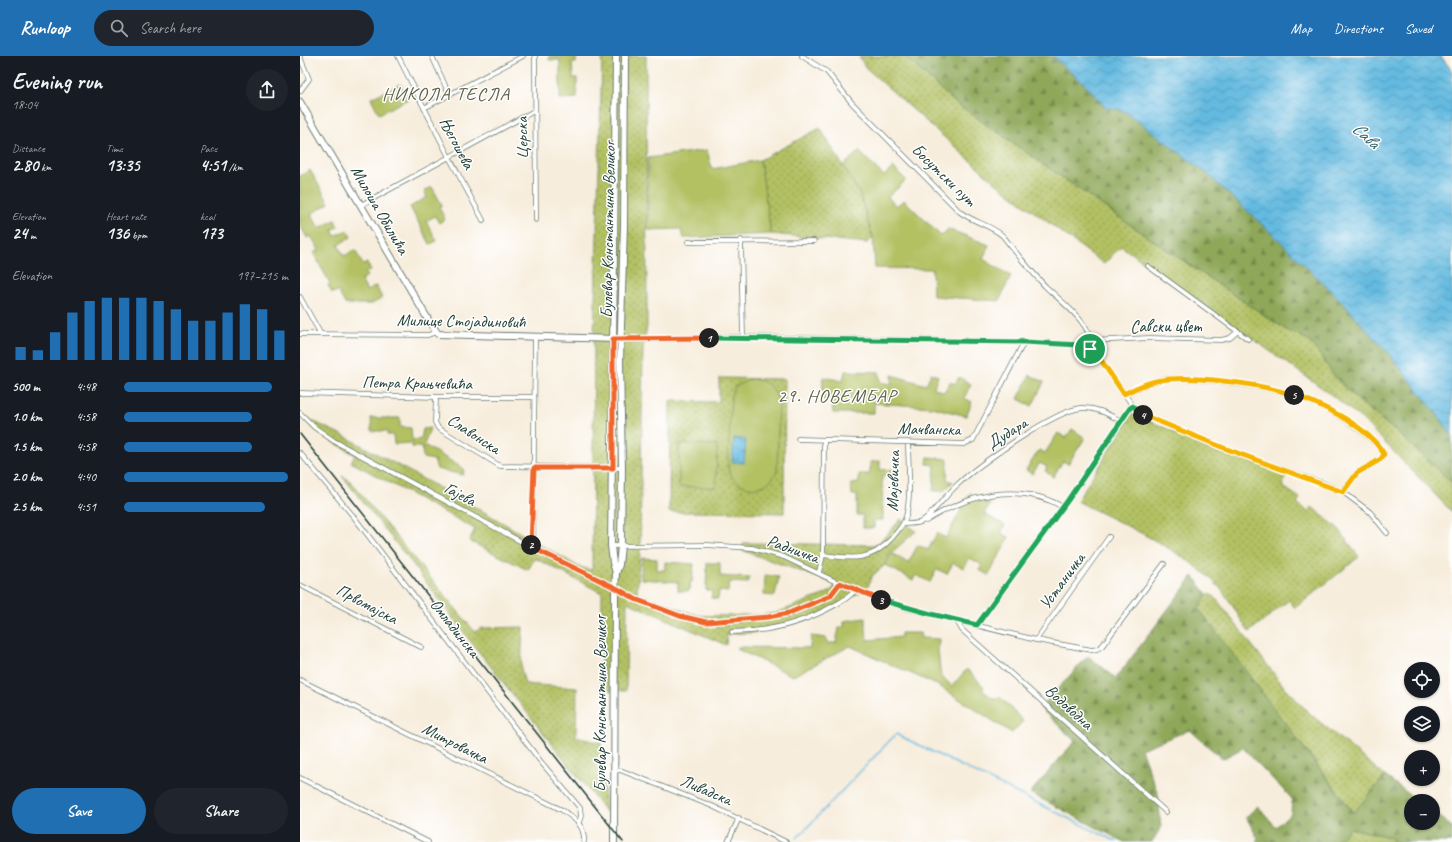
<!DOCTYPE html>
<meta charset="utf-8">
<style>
body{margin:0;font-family:Caveat,sans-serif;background:#20242c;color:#f1f3f6;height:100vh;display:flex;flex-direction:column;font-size:15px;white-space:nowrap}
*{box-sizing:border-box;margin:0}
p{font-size:13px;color:#9ea1a6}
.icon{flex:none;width:22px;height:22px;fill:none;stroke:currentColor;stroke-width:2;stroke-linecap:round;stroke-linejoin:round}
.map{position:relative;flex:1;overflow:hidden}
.details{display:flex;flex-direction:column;background:#171b24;width:300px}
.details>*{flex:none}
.controls{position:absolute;left:1104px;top:606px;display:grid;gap:8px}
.controls a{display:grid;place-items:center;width:36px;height:36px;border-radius:50%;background:#171b24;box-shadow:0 1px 3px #0004;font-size:20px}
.pin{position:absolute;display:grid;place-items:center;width:34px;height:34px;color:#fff;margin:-17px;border:2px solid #fff;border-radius:50%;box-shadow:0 1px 4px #0007}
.km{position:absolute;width:20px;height:20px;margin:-10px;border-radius:50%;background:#222;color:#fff;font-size:11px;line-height:20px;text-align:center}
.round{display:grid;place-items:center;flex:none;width:42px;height:42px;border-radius:21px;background:#20242c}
.headline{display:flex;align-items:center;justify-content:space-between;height:68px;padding:0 12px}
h1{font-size:22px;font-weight:600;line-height:30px}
.stats{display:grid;grid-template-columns:repeat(3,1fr);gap:6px;height:68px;padding:4px 12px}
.stats div{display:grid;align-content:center}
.stats b{font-size:17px;font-weight:600}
.stats small{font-size:11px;font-weight:400}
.stats p{font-size:11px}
.chart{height:112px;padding:8px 12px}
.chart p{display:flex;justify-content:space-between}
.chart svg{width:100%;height:72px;margin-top:4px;stroke:#1f6fb2;stroke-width:6}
.button{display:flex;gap:8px;margin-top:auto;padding:8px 12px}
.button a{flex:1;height:46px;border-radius:24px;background:#1f6fb2;color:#fff;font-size:16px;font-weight:600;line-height:46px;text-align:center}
.button a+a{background:#20242c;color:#f1f3f6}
ul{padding:0 12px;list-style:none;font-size:13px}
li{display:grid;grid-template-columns:64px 48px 1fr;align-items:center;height:30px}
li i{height:10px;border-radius:5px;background:#1f6fb2}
header{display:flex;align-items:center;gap:24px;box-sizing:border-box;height:56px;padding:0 20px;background:#1f6fb2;color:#fff}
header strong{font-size:19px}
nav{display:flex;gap:22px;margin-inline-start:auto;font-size:14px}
.search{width:280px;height:36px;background:#20242c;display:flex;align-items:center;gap:10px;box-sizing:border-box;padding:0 14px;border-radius:22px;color:#9ea1a6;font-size:15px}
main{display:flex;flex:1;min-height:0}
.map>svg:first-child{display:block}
</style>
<header>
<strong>Runloop</strong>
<div class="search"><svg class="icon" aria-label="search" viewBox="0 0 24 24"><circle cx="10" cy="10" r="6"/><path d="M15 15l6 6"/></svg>Search here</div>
<nav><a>Map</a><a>Directions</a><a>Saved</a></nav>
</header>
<main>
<section class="details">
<div class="headline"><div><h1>Evening run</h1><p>18:04</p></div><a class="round"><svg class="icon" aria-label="share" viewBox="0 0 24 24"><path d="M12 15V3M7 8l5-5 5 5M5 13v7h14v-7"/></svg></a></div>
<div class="stats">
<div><p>Distance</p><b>2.80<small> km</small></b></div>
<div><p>Time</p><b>13:35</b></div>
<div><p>Pace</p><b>4:51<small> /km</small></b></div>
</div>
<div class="stats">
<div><p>Elevation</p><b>24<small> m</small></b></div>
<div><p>Heart rate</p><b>136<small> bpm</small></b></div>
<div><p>kcal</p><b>173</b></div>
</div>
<div class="chart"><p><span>Elevation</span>197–215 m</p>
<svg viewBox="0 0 160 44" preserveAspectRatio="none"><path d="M5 44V36M15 44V38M25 44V27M35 44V15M45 44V8M55 44V6M65 44V6M75 44V6M85 44V8M95 44V13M105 44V20M115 44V20M125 44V15M135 44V10M145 44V13M155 44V26"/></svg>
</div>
<ul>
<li><b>500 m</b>4:48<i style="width:90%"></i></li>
<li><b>1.0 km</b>4:58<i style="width:78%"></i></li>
<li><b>1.5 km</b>4:58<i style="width:78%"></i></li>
<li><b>2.0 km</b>4:40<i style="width:100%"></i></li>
<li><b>2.5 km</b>4:51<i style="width:86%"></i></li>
</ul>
<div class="button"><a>Save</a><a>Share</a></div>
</section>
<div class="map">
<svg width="1152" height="786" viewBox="0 0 1152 786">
<defs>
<pattern id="grass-dots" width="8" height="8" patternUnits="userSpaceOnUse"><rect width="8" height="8" fill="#b3c163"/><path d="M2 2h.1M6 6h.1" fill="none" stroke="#919e52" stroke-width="1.8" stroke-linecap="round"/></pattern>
<pattern id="forest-firs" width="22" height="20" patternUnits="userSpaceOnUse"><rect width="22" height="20" fill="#8ea759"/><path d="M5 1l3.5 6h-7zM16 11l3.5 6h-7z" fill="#73894a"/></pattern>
<pattern id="water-waves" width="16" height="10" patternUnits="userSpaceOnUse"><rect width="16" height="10" fill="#64bae0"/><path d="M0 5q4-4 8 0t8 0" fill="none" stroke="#5298b6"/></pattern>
</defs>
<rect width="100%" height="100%" fill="#fff"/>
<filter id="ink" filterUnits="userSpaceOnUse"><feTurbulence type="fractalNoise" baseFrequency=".025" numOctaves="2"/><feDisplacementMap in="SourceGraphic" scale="8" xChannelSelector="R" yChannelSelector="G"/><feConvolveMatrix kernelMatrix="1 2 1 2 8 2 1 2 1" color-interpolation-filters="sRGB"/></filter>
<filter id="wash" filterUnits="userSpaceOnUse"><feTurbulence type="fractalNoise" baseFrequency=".012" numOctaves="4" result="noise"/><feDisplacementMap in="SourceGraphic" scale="16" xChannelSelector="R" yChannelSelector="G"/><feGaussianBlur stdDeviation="0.9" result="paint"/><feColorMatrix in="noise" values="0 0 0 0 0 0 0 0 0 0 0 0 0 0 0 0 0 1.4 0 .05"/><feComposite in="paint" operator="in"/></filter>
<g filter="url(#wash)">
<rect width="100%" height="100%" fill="#f7eddc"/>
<path fill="url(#grass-dots)" stroke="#697f4c" d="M302 0H346L347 270 343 292 340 496 337 539 401 560 458 559 476 557 523 539 531 535 536 528 441 494 444 487 577 489 601 463 616 475 591 497 585 509 573 519 567 532 529 554 507 564 452 577 427 578 426 589 327 546 326 635 301 634 302 537 235 502 228 514 169 485 175 473 51 406 55 399 19 377 0 359 44 380 184 456 279 511 292 514 294 284Z
M559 0H604L657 48 836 173 991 277C1012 279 1021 303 1033 318 1052 341 1077 360 1100 379 1118 395 1135 411 1152 427V456L1062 363 1025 334 821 190 804 208 698 129 565 11Z
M520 72 559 136 573 181 567 187 471 178 460 104Z
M419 322 485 323 484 457 369 456 370 345 419 346Z
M832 358 905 388 987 418 982 430 1000 442 997 447 1008 456 1012 451 1039 473 1059 501 995 552 989 544 949 576C939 562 931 545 920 532 887 495 821 468 777 445Z
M42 420 50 425 175 576 181 572 223 571 221 613 225 628 277 632 276 681 301 687 306 756 167 581 111 506Z
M907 538 914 540 985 632 1008 656 1085 720 1054 757 898 553Z
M1050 772 1089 781 1095 786H1038Z"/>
<path fill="url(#forest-firs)" stroke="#567246" d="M604 0H752L786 29 805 51 817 52 826 56 905 116 982 187 1041 245 1091 299 1140 362 1152 380V427C1135 411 1118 395 1100 379 1077 360 1052 341 1033 318 1021 303 1012 279 991 277L836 173 657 48Z
M893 520 907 538 899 553 1053 757 1085 720 1118 745H1111V767H1133V756L1152 771V786H1095L1089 781 1050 772 1038 786H956L958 783 946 761 958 750 976 771 991 758 992 743 943 692 922 703 890 674 841 693 858 738 861 771 852 786H824L730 737 775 685 740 652 788 600 816 622Z"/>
<path fill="#b3c163" stroke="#697f4c" d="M249 0H276V7H272L273 22H277V42L260 43V4H249Z
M100 28 108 43 79 58 71 42Z
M407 94 412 113 460 104 471 178 384 182 380 173 348 174V102Z
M559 95 584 120 593 111 606 124 588 141 596 150 604 144 641 180 648 173 689 189 683 203 711 220 699 245 633 240 632 213 575 212 573 181 559 136 543 110Z
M10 114 29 147 11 158 19 172 35 164 38 171 32 174 35 180 47 174 51 181 38 189 44 200 55 194 63 209 67 207 71 214 65 217 67 220 61 224 67 235 76 230 82 242 72 248H45L38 235 32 237 28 229 30 227 13 197 19 194 11 180 7 182 0 169V120Z
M132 131 142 149 139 151 145 163 139 167 135 160 126 165 137 185 130 188 110 151 127 141 124 135Z
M545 315 579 316 580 326 591 328 592 319 626 329 631 317 638 320 634 332 644 336 650 326 655 328 659 321 671 328 664 342 672 346 666 360 632 351 574 347V357H533L532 345 522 344 523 321 543 325Z
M730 319 744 326 732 350 718 343Z
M451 323C467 324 474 331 479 346L477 415C467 439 435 436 428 412L431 339 436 330Z
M71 362H100V371L111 372 112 384 121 383 123 373 130 372 124 389 164 413 163 419 137 413 134 404 123 402 122 391H112V387L94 388 93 379H87V375H72Z
M772 373 785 382 768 408 763 405 753 421 745 415 747 411 740 407 732 418 726 414 739 394 745 397 758 377 766 382Z
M379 388 417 389 416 431H379Z
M628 401 648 403 647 424 653 426 643 435H633L635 409 627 408Z
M580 405V414L593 413V420H582L583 464H574V472H563V459H557V439H552L551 428 559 427V418H570V406Z
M670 437 690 448 684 458 705 469 701 477 709 481 689 519 679 514 682 509 670 502 664 512 653 507 647 518 637 513 630 526 616 519 613 524 585 509 591 497 608 507 618 489 628 494 637 477 646 482Z
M342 502 357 503V514H365V506L394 508 392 526H390L389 535H378V526L341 523Z
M407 507H420V520L449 522 448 527 429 526 428 536 419 535 418 543 411 542 412 535 406 534Z
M465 519 479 521 475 540 464 539Z
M565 562 567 584 601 581V577H620L621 582 639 583 638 595 641 620 652 630 667 613 684 631 682 634 695 644 699 640 723 665 712 677 639 630 550 590 493 620 437 593 438 591 510 592 511 580 526 582 527 587H536L539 572 544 571V565Z"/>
<path fill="url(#water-waves)" stroke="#427c8a" d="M752 0H1141L1152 15V380L1140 362 1090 299 1041 245 982 187 905 116 826 56 817 53 805 51 786 29Z
M434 382 446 384 444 407 432 406Z"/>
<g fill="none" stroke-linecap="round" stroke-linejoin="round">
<path stroke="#64bae0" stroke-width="1.5" d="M497 782 596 678 817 786"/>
</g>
</g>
<g filter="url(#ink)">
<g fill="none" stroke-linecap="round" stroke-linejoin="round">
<defs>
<path id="street" d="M98 0 149 101 183 164
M132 0 149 38
M235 0 236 164
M502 0 527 16 552 47 660 156C673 166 691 169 703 180 716 197 730 214 745 230 759 244 797 271 790 293
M0 1 9 23 0 35
M124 52 223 0
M61 149 234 55
M441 184 443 281
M388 186 514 185
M848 210 948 283
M0 241 20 277
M0 278 128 279 136 276
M321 284 443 281 724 286 780 289 789 292 796 298 833 350 841 358 923 393 1020 426 1043 436 1070 456 1087 477
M792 285 849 282 921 284 930 282 938 275
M0 337 136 341H234
M824 338C837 332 850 325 864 323 880 321 899 324 916 325 972 331 1014 339 1060 374 1069 381 1078 388 1084 398L1081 403 1057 417 1043 436
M136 341 135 366 138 372 200 410 322 412
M0 357 14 371 34 385 231 491 317 533 335 543 393 564 415 566 468 561 489 557 530 540 540 527
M498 383 664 388 673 384 724 286
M0 397 54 461 241 706 280 752 281 760 279 766
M623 464 626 465C667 439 718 425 763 451
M603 468C608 468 616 468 621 466 631 460 647 438 657 429 678 409 754 355 781 352 796 351 808 358 821 365
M311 490 407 489 452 492 484 501 549 532 606 552 736 584 792 594 797 593 802 590 864 508
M231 491 233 484 235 280
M523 499C551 503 571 506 591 483 596 477 603 470 605 463 612 446 608 405 608 386
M519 516 523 499 524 385
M0 529 121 591
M657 565 662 574 866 756
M677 569 768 444 833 350
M432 576C469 576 503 567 535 549 543 545 550 541 555 534
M736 584 809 481
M0 624 262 754C275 763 285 769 284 786
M314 715 320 714 412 750 486 786
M0 722 128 786
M428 786 439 762"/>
<path id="secondary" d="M0 46 129 265 138 278 316 283
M316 517 313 507 311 490 316 0
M314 786 315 538 316 517 319 509 321 490 322 412 320 305 324 169 325 0"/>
</defs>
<use href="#street" stroke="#6b7b6f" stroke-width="5.5"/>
<use href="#secondary" stroke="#6b7b6f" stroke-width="8"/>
<use href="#street" stroke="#fff" stroke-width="4"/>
<use href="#secondary" stroke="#fff" stroke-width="6"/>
<path stroke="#1f3d34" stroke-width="1.5" d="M0 378 323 786"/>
</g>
</g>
<g fill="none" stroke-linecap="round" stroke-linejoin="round" filter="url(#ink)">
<defs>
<path id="split-1" d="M409 282 724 286 780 289 790 293"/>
<path id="split-2" d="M231 489 234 412H313V283L409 282"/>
<path id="split-3" d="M231 489V491L318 533 335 543 380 560 406 566 468 561 489 557 530 540 540 527 581 544"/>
<path id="split-4" d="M581 544 631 558 677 569 768 444 830 352 833 350 843 359"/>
<path id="split-5" d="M843 359 924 392 1043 436 1057 417 1081 403 1084 398C1067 370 1023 349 994 339"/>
<path id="split-6" d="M790 293 801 304 824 338C834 333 845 327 856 325 889 318 961 328 994 339"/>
</defs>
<use href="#split-1" stroke="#fff" stroke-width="8"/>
<use href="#split-2" stroke="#fff" stroke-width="8"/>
<use href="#split-3" stroke="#fff" stroke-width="8"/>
<use href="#split-4" stroke="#fff" stroke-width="8"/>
<use href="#split-5" stroke="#fff" stroke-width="8"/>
<use href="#split-6" stroke="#fff" stroke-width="8"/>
<use href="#split-1" stroke="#22a559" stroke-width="5"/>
<use href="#split-2" stroke="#f0652b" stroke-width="5"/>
<use href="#split-3" stroke="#f0652b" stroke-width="5"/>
<use href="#split-4" stroke="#22a559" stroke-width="5"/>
<use href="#split-5" stroke="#f5b400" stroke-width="5"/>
<use href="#split-6" stroke="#f5b400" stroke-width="5"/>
</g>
<g text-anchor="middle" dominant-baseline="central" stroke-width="3" stroke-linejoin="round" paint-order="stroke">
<g font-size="17" fill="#1f3d34" stroke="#fff">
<text transform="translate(222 82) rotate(-91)">Церска</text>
<text transform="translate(157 87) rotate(62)">Његошева</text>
<text transform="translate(644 119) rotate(44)">Босутски пут</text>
<text transform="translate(80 154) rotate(60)">Милоша Обилића</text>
<text transform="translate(308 174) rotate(-89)">Булевар Константина Великог</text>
<text transform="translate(161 265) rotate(1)">Милице Стојадиновић</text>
<text x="866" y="270">Савски цвет</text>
<text transform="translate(117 327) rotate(1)">Петра Крањчевића</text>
<text transform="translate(629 373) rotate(1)">Мачванска</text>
<text transform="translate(707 377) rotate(-32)">Дудара</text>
<text transform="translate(174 378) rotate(33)">Славонска</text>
<text transform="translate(593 425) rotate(-88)">Мајевичка</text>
<text transform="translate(160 438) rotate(28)">Гајева</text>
<text transform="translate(493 493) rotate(20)">Радничка</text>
<text transform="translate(762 525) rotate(-54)">Устаничка</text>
<text transform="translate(67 548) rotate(28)">Првомајска</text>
<text transform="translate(155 572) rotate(52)">Омладинска</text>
<text transform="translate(300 648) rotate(-90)">Булевар Константина Великог</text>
<text transform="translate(769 651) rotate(42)">Водоводна</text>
<text transform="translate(155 687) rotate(27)">Митровачка</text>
<text transform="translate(406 734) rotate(23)">Ливадска</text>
</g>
<g font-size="18" font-style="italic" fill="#346268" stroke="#fff">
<text transform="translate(1066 79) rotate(42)">Сава</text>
</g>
<g font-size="19" letter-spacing="1" fill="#5f6248" stroke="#fff">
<text x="146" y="38">НИКОЛА ТЕСЛА</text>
<text x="537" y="340">29. НОВЕМБАР</text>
</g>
</g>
</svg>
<div class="controls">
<a><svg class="icon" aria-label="locate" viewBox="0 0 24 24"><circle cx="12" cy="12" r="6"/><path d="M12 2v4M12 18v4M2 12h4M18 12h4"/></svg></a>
<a><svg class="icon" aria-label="layers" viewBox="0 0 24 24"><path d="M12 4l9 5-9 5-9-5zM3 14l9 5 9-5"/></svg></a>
<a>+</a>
<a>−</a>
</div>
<div class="pin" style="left:790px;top:293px;background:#1e9e55"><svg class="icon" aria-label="arrive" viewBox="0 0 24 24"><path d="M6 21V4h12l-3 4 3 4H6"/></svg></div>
<b class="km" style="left:409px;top:282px">1</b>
<b class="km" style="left:231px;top:489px">2</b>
<b class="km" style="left:581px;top:544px">3</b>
<b class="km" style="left:843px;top:359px">4</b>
<b class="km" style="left:994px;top:339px">5</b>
</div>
</main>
